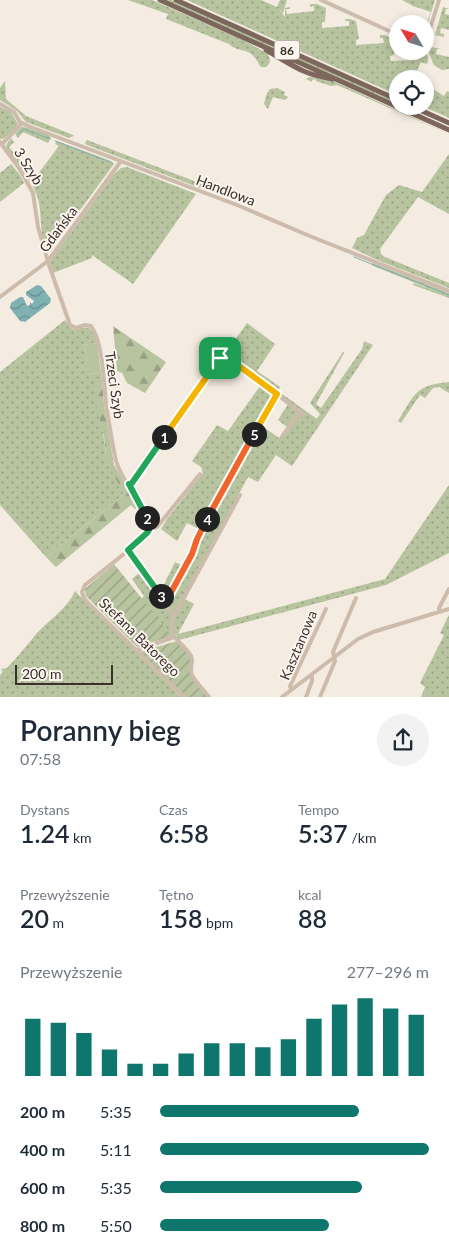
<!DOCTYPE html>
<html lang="pl">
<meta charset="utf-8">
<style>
body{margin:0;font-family:Lato,sans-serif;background:#f2f2f3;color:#1f2937;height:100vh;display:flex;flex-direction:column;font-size:19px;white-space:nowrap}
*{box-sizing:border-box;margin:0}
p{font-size:16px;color:#747a83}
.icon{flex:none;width:28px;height:28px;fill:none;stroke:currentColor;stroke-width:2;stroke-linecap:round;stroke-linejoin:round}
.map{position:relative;height:697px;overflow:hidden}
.drawer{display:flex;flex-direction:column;background:#fff;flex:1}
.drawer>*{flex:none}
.needle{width:32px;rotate:308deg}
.controls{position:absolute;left:389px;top:15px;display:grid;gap:10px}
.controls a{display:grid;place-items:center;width:45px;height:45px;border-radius:50%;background:#fff;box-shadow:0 2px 8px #0003;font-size:25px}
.scale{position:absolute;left:15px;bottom:12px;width:98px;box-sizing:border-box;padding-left:5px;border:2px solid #3b302b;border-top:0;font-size:14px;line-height:18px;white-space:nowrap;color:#3b302b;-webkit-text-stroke:4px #fbf5ee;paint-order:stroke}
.pin{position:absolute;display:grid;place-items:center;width:42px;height:42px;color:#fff;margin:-21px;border-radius:10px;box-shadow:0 2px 8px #0006}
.km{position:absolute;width:25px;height:25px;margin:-12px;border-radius:50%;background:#222;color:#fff;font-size:14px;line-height:25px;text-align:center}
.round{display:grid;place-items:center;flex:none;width:52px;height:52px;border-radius:26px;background:#f2f2f3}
.headline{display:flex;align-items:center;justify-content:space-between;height:85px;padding:0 20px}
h1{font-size:28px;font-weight:600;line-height:38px}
.figures{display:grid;grid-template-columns:repeat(3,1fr);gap:8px;height:85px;padding:5px 20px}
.figures div{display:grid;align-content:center}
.figures b{font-size:25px;font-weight:600}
.figures small{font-size:14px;font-weight:400}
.figures p{font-size:14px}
.chart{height:140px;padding:10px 20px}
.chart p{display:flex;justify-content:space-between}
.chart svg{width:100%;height:90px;margin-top:5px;stroke:#0f766e;stroke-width:6}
ul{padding:0 20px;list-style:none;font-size:16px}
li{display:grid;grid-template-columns:80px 60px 1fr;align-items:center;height:38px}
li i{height:12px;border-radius:6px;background:#0f766e}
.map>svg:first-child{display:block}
</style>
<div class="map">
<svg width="449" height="697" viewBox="0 0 449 697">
<defs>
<pattern id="grass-dots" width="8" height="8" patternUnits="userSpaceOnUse" patternTransform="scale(1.25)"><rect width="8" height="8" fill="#b8c4a0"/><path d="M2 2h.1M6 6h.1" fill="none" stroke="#97a083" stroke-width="1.8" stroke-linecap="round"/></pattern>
<pattern id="forest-firs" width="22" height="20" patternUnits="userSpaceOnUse" patternTransform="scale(1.25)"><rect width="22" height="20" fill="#b8c4a0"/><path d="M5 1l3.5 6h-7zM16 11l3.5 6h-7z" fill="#97a083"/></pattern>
<pattern id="garden-furrows" width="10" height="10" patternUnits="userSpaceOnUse" patternTransform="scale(1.25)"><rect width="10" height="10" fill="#b8c4a0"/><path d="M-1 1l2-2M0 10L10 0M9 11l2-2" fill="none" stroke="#97a083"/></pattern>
<pattern id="water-waves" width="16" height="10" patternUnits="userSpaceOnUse" patternTransform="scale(1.25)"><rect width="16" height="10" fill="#7fb0b2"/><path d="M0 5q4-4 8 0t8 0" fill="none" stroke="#699091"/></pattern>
</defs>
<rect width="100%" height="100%" fill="#f4ebe1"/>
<path fill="url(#grass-dots)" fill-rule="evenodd" d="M128 0H152L245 41 268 54 270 60 269 64 266 67H261C257 62 255 55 248 52 241 49 235 50 229 44L166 19 168 14Z
M165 0H171L397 102V104Z
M187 0H261L277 7 280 0H287L283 13 279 9 285 17V8L290 7V9H286L287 14 314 11V6L310 7V4H317L326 8 325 22H322V28L349 26V21H346L345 19H350L356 21 359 39 356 40V45L384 43 383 38H380V35H385L393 39 394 55 390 56 391 61 418 60V55H414V53L422 52 427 54 428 61 427 64 421 62 414 77 416 79H398L397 95Z
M402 0H435L425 32V27L431 12 413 6Z
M443 7 449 9H446L445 14 449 15V30L441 28 440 33 444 34V37L435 35Z
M431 47 441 49H437L436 54 449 57V69L442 70 434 65 429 53Z
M310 77 333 81 449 134 337 85 331 86 316 81V79L312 80V82L306 79Z
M5 81 6 99 26 116 73 135 74 136 69 138 26 122 17 111 0 100V88Z
M425 84 444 96 447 91 449 92V118L423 106H425Z
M277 88 285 92 284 95 288 97 285 100 273 97 268 109 264 104 267 93 270 89Z
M0 107 11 112 18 124 13 131 3 139H0Z
M21 127H24L49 135 51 138 48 143 23 132 18 138 15 134Z
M11 138 14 142 9 147 35 178 59 146 55 144 57 141 111 161 114 164 49 252C39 237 42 220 39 203 35 180 14 166 6 145Z
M87 140 202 184 203 186 200 188 87 145 85 143Z
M449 154V214L418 197 380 249 381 254 385 257 449 283V288L375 259 352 248 357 238 364 235 386 195 399 185 422 192Z
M11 164 20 175 24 183 0 202V173Z
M127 167 196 194 133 284 92 255V258L53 273 49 263 114 174 121 168Z
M373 263 449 293V298L413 285 414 283 443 294 371 265Z
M65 320C75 336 76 326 89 328L93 332 97 343 83 345 86 352 88 375 101 372 102 379H96L106 455 124 494 46 557 0 505V372Z
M247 323 275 344 257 371 280 387 278 391 317 419 320 414 310 403 343 352 344 353 316 404 321 408 362 349 364 341 373 345 292 466 276 455 258 482 248 477 183 598 194 604 178 634 385 579 449 485V553L386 585 179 640 176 634 173 633 172 636 141 599 144 596 132 579 139 573 126 555 130 551 161 591 175 562 183 566 198 532 197 528 187 523 177 541 161 529 167 519 203 473 201 467 192 461 217 425 228 431 263 382 226 354 220 355 225 348 228 350ZM278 396 288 404 278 420 287 427 279 438 262 426Z
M449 382V393L439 387 433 388 425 398 420 395 401 423 398 421C415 394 415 385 449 382Z
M75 591 181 697H0V675L3 672 1 669 7 668C17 658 27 645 37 633 50 619 67 609 75 591Z
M449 615V697H421L425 687 420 683 444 635 440 633Z"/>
<path fill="url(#forest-firs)" d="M113 326 166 362 145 393 127 383 122 373 117 371Z
M95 379H102L104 405 114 465 139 507 135 509 131 505 56 567 46 557 124 494 110 468 106 455 104 436 97 408Z"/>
<path fill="url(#garden-furrows)" d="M114 564 172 636 137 647 86 596 85 589Z
M177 641 192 658V675L209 697H186L139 652Z"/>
<path fill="#b8c4a0" d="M97 343 101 372 87 375 86 352 83 345Z"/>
<path fill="url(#water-waves)" d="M37 285 41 286 51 299 50 303 25 322 20 321 10 308 11 303 20 297H23L27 306 30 305V302L32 304 34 301 26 295V292Z"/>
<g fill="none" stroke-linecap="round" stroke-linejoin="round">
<path stroke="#7fb0b2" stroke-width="1" d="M18 134 24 129 50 139
M55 141 110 162
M354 257 449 295"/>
<path stroke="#cdbbac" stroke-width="4" d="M321 0 398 35
M425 45 439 0
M0 104 14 112 20 122 28 126 237 205 312 237 449 291
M0 142 19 168 33 193 38 227 49 265 70 325 76 328 85 325 91 326C103 342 104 384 106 404 109 423 112 443 116 461 123 485 146 503 149 530
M2 144 22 123
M0 297 48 261 121 161
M283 435 300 412
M129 485 132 483 222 357 228 358 303 414
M128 550 165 600 169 610 174 616
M165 600 192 554 201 528 217 500 277 394
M439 611V608L449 589
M137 650 174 637
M291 690 290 686 326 609
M184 697 87 602 84 598 82 592 85 585 144 538 149 530 157 527 200 474
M209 697C204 690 196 683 192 675 189 668 194 662 191 656 182 641 165 637 174 616L240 495
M282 697 358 639 373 632 449 609
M306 697 312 681V675
M320 697 335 661 333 652 356 598"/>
<path stroke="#7d675c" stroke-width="5" d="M160 0 449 130
M176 0 398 100
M266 50C291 64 303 75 333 79
M411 106 449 123"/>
</g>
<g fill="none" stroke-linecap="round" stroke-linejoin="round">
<defs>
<path id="split-1" d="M164 437 220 358"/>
<path id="split-2" d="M147 518 129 484 132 483 164 437"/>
<path id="split-3" d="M147 518 149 530 147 533 128 550 161 596"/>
<path id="split-4" d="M161 596 166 600 169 596 192 554 197 539 207 519"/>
<path id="split-5" d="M207 519 254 434"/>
<path id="split-6" d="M220 358 225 356 228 358 277 394 254 434"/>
</defs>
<use href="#split-1" stroke="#fff" stroke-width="10"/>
<use href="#split-2" stroke="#fff" stroke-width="10"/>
<use href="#split-3" stroke="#fff" stroke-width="10"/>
<use href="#split-4" stroke="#fff" stroke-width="10"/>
<use href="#split-5" stroke="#fff" stroke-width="10"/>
<use href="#split-6" stroke="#fff" stroke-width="10"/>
<use href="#split-1" stroke="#f5b400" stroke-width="6"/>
<use href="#split-2" stroke="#22a559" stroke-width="6"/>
<use href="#split-3" stroke="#22a559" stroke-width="6"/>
<use href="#split-4" stroke="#f0652b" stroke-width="6"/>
<use href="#split-5" stroke="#f0652b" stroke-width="6"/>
<use href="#split-6" stroke="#f5b400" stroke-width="6"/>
</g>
<g text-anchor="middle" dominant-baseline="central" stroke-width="4" stroke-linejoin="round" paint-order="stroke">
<rect fill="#fbf5ee" stroke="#756b66" stroke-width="1" x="274.5" y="40.5" width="25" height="19" rx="4"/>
<g font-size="12" font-weight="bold" fill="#3b302b">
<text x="287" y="50">86</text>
</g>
<g font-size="14" fill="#3b302b" stroke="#fbf5ee">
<text transform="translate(29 166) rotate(58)">3 Szyb</text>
<text transform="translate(226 190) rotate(21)">Handlowa</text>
<text transform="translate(58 229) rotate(-53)">Gdańska</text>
<text transform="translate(115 385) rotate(82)">Trzeci Szyb</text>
<text transform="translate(140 637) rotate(44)">Stefana Batorego</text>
<text transform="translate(298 645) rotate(-67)">Kasztanowa</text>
</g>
</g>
</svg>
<div class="controls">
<a><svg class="needle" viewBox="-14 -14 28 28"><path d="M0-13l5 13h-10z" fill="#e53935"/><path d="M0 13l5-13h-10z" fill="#747a83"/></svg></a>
<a><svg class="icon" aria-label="locate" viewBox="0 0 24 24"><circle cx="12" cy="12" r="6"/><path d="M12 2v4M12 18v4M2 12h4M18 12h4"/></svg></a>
</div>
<div class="scale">200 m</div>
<div class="pin" style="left:220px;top:358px;background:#1e9e55"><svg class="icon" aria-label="arrive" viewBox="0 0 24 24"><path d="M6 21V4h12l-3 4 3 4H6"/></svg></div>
<b class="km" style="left:164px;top:437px">1</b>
<b class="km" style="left:147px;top:518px">2</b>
<b class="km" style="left:161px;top:596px">3</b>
<b class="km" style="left:207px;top:519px">4</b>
<b class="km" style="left:254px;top:434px">5</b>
</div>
<section class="drawer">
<div class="headline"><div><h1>Poranny bieg</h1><p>07:58</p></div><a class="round"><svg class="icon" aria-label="share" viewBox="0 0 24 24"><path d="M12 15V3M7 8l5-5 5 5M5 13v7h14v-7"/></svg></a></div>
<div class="figures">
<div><p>Dystans</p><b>1.24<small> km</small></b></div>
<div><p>Czas</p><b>6:58</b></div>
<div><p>Tempo</p><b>5:37<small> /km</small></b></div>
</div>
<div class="figures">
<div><p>Przewyższenie</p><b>20<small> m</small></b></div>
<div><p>Tętno</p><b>158<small> bpm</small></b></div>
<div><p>kcal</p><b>88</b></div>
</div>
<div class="chart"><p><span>Przewyższenie</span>277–296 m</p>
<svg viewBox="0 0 160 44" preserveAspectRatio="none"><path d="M5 44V16M15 44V18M25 44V23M35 44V31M45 44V38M55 44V38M65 44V33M75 44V28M85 44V28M95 44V30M105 44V26M115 44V16M125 44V9M135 44V6M145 44V11M155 44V14"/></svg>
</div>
<ul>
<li><b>200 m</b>5:35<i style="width:74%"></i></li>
<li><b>400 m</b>5:11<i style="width:100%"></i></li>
<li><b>600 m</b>5:35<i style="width:75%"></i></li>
<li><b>800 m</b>5:50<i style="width:63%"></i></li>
</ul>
</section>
